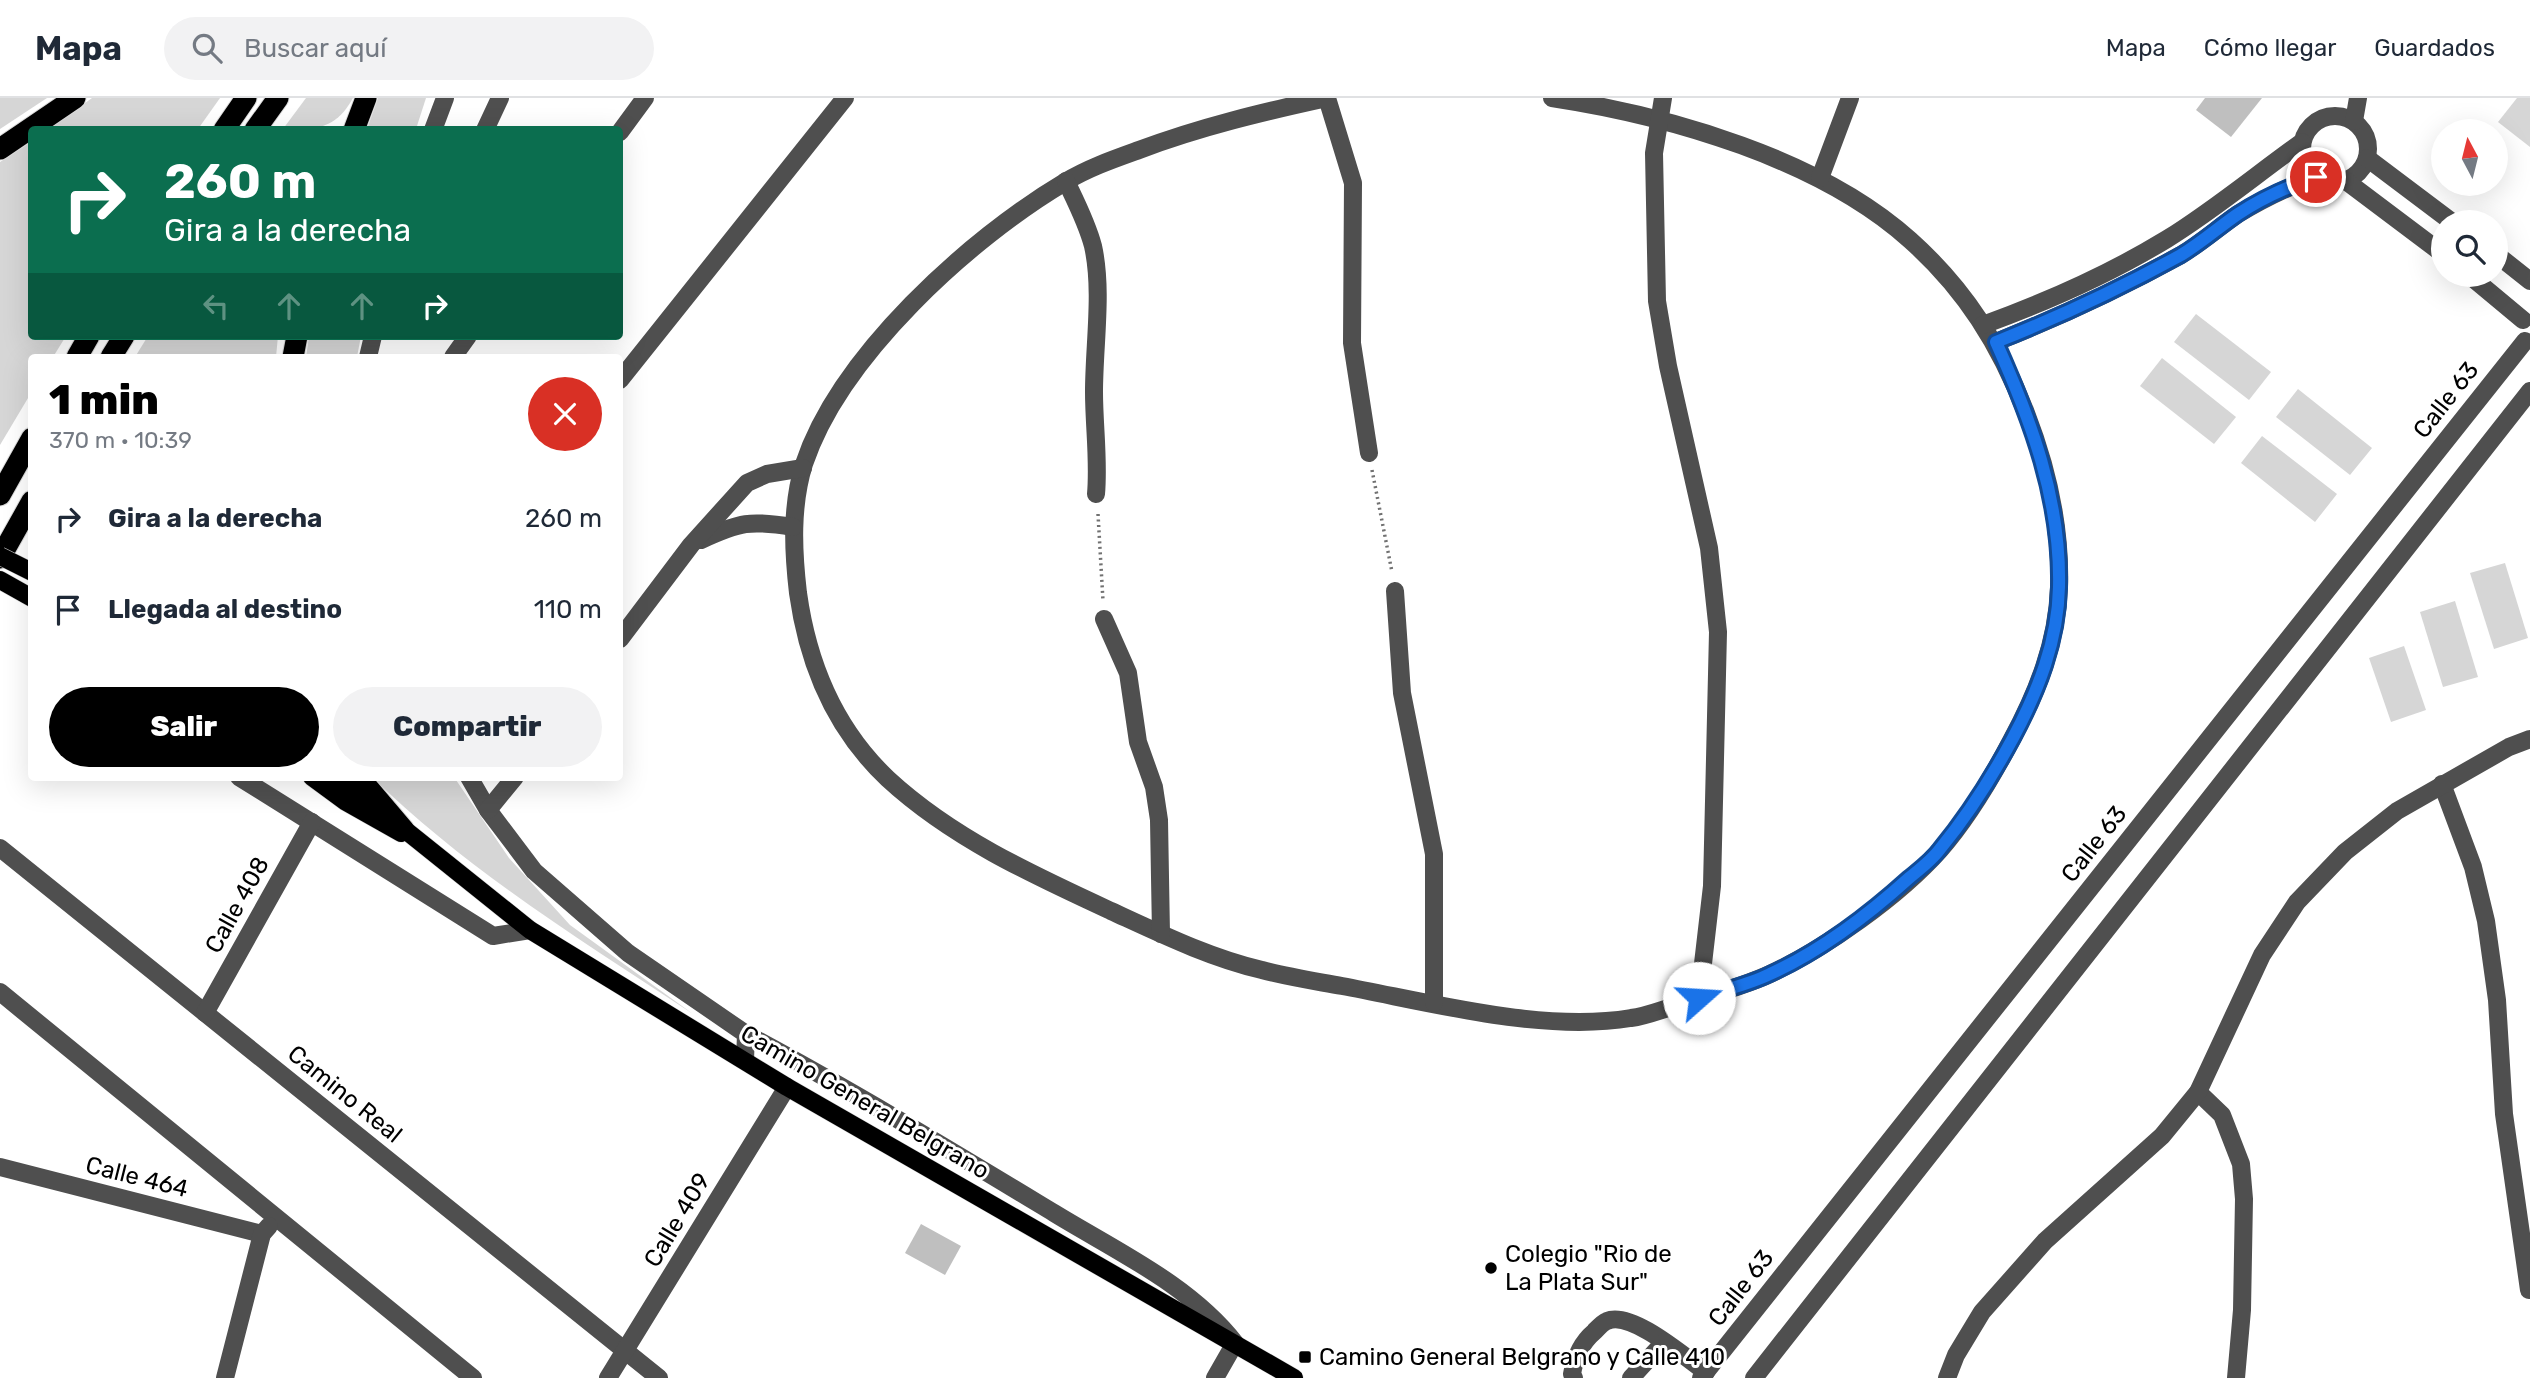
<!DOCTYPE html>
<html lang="es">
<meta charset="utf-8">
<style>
body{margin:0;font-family:Rubik,sans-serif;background:#f2f2f3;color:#1f2937;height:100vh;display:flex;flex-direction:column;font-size:26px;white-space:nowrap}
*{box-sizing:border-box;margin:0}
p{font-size:23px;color:#747a83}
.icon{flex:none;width:38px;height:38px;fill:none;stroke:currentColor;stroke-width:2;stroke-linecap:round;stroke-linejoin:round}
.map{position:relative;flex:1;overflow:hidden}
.drawer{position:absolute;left:28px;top:256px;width:595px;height:427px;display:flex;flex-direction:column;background:#fff;border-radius:7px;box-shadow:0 7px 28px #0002}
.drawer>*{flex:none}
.hud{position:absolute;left:28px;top:28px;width:595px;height:214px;border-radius:7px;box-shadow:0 7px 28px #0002;background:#0b6e4f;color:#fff;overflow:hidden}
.needle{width:46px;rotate:353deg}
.fabs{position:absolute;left:2431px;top:21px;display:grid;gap:14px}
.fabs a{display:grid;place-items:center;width:77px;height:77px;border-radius:50%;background:#fff;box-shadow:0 7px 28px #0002;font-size:35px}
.pin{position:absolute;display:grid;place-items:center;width:60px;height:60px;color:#fff;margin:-30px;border:4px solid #fff;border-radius:50%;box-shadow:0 2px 7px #0007}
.me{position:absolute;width:77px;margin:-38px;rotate:71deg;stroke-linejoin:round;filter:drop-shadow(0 0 5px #0008)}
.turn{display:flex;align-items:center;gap:24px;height:147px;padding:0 21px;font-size:32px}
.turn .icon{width:91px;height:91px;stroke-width:2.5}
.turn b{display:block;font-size:49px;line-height:60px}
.lanes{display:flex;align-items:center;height:66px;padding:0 21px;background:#0003;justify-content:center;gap:35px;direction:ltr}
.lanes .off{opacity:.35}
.round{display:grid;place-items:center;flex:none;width:74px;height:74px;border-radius:37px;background:#f2f2f3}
.summary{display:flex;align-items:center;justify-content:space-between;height:119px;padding:0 21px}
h1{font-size:42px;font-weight:800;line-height:52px;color:#000}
.button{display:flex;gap:14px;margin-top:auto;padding:14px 21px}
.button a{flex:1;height:80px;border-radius:42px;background:#000;color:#fff;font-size:28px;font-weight:800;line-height:80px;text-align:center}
.button a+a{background:#f2f2f3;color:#1f2937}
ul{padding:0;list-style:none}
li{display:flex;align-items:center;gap:21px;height:91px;padding:0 21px}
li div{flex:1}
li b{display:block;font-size:26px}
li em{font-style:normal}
header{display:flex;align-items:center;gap:42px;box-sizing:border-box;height:98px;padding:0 35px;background:#fff;border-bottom:2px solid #e0e1e3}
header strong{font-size:33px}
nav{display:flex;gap:38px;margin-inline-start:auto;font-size:24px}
.search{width:490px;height:63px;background:#f2f2f3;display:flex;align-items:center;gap:18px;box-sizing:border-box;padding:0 24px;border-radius:38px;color:#747a83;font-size:26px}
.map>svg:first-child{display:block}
.green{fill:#d6d6d6}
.building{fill:#bfbfbf}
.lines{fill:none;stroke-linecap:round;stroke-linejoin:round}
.major-casing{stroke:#dbdbdb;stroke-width:19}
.highway-casing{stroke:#dbdbdb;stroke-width:23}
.path{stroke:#717171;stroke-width:3.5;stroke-dasharray:2 3.5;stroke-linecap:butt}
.minor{stroke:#4f4f4f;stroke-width:18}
.major{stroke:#000;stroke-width:18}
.highway{stroke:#000;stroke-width:21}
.major-bridge-casing{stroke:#dbdbdb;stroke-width:19;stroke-linecap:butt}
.major-bridge{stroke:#000;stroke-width:18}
.route-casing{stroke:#114b97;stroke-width:18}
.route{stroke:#1a73e8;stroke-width:12}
.poi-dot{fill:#000;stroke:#fff;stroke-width:2.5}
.labels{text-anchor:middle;stroke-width:6;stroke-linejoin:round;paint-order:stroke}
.street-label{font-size:24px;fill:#000;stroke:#fff}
.poi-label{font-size:24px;fill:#000;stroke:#fff;text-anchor:start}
</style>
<header>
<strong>Mapa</strong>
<div class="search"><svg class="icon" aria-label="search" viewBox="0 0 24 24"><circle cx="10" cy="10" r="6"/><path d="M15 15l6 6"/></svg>Buscar aquí</div>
<nav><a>Mapa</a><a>Cómo llegar</a><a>Guardados</a></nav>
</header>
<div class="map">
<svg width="2530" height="1280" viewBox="0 0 2530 1280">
<rect width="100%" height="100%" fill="#fff"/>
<!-- green -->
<g class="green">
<polygon points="0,0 47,0 0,31"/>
<polygon points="92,0 220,0 198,31 48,32"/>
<path d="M306 0H353C336 31 316 32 283 31Z"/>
<polygon points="378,0 426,0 416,31 367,31"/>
<polygon points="2517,0 2530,0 2530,49 2498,24"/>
<polygon points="31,44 32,238 66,238 53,259 32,259 31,295 0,347 0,64"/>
<polygon points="2196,216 2271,274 2249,302 2174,244"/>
<polygon points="148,238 278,238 276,259 135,259"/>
<polygon points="309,238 361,238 357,259 306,259"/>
<polygon points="2162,260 2236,319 2214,346 2140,288"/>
<polygon points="2298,291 2372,350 2350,377 2276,319"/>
<polygon points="2262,338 2337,396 2315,424 2241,365"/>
<polygon points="2505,465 2528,540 2494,551 2470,475"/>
<polygon points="2455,503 2478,579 2443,589 2420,514"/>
<polygon points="2404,548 2426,612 2391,624 2369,560"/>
<path d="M372 679H454L509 760 570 827 693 916C582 843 467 772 372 679Z"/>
</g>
<!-- building -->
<g class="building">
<polygon points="2205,0 2262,0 2231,39 2196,12"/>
<polygon points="921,1126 961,1148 945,1177 905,1155"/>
</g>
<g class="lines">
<!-- major casing -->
<g class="major-casing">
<g id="major">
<polyline points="0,482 32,500"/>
<polyline points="312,679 346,704 401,735"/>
<polyline points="340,679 372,705"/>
<polyline points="394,723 530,832 787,989 1294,1280"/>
</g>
</g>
<!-- highway casing -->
<g class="highway-casing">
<g id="highway">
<polyline points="224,32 246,0"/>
<polyline points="255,32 278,0"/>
<polyline points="354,32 366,0"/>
<polyline points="0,51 75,0"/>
<polyline points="77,259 89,238"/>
<polyline points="111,259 124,238"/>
<polyline points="293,259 297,238"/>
<polyline points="0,397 32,340"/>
<polyline points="0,460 32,403"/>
<polyline points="359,679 404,732"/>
</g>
</g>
<!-- path -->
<g class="path">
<polyline points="1372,372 1392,474"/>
<polyline points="1098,416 1103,503"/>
</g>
<!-- minor -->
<g class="minor">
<path d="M1327 0C1263 14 1200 29 1139 52 1114 61 1088 70 1065 84 969 141 840 258 804 366 791 408 793 452 798 495 808 567 835 631 888 681 952 740 1033 777 1111 813 1159 835 1210 860 1262 872 1288 879 1315 883 1342 888 1429 904 1542 935 1631 920 1647 918 1663 911 1678 907 1708 898 1742 889 1770 876 1826 850 1899 798 1940 752 1968 720 1991 681 2011 643 2037 595 2057 545 2059 490 2061 431 2047 369 2026 315 2000 247 1965 191 1910 142 1820 61 1670 18 1552 0"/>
<polyline points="1327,0 1353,85 1352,245 1369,355"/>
<polyline points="1663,0 1654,55 1657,203 1668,268 1709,450 1718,534 1712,788 1699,900"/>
<circle cx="2335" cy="51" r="33"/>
<polyline points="2354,23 2358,0"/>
<polyline points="433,32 445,0"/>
<polyline points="485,32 500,0"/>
<polyline points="620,34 645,0"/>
<polyline points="2367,60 2452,124"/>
<polyline points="1820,80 1850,0"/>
<path d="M1066 83C1076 104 1087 125 1093 148 1103 193 1094 247 1094 294 1094 328 1099 362 1096 396"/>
<polyline points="2346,83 2443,156"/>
<polyline points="2496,156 2530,183"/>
<polyline points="2469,177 2523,222"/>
<path d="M1983 227C2049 203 2108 177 2167 141 2214 112 2257 76 2302 44"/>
<path d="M1996 244C2059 219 2121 190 2181 157 2201 145 2219 129 2238 116 2263 101 2289 88 2316 79"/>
<polyline points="368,259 373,238"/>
<polyline points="453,259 468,238"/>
<polyline points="620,282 845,0"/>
<path d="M701 442C740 424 750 422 793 429"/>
<polyline points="1395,493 1402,595 1434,756 1434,905"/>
<polyline points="1104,521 1128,575 1138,644 1154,689 1159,722 1161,836"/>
<polyline points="620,541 691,447 747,385 767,376 803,370"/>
<polyline points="239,679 493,838 530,832"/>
<polyline points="469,679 488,712 534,773 628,855 746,936 745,962"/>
<polyline points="2442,686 2473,769 2486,823 2497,902 2504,1016 2529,1192"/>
<polyline points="488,712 515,679"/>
<polyline points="0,750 659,1280"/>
<polyline points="0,894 473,1280"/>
<polyline points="205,915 312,724"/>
<path d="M746 936C851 992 953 1054 1054 1115 1116 1153 1190 1187 1235 1245L1215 1280"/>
<polyline points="2198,994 2222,1017 2241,1066 2244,1101 2242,1212 2236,1280"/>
<polyline points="0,1069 262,1136"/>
<polyline points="225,1280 262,1136 269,1128"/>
<polyline points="608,1280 787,989"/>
<path d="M1574 1280 1572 1276C1575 1259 1581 1245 1594 1234 1598 1230 1602 1225 1607 1223 1631 1212 1686 1260 1706 1274"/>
<polyline points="1631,1280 1664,1244"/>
<polyline points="1701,1280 2525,243"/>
<polyline points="1754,1280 2530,293"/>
<polyline points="1947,1280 1956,1257 1982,1214 2045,1143 2162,1038 2198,994 2262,857 2297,804 2345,754 2397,713 2509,649 2530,641"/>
</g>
<!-- major -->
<use href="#major" class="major"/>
<!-- highway -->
<use href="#highway" class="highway"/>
<!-- major-bridge casing -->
<g class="major-bridge-casing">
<polyline id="major-bridge" points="0,458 32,474"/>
</g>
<!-- major-bridge -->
<use href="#major-bridge" class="major-bridge"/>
</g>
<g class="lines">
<!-- route casing -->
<g class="route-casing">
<path id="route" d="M1699 900C1723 892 1748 887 1770 876 1821 853 1868 817 1909 780 1920 771 1932 762 1940 751 1968 717 1992 679 2013 640 2038 593 2058 543 2059 489 2061 402 2031 322 1996 244 2059 219 2121 190 2181 157 2201 145 2219 129 2238 116 2262 100 2289 88 2316 79"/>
</g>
<!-- route -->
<use href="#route" class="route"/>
</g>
<!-- markers -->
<g class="poi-dot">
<circle cx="1491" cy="1170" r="7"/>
<rect x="1298" y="1252" width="14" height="14" rx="3.5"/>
</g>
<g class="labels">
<!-- street labels -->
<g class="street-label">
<text transform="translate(2446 302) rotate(-52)" y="8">Calle 63</text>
<text transform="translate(2094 746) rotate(-52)" y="8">Calle 63</text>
<text transform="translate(237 807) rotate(-61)" y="8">Calle 408</text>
<text transform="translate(345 996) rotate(39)" y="8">Camino Real</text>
<text transform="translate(865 1004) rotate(30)" y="8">Camino General Belgrano</text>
<text transform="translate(137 1079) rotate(14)" y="8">Calle 464</text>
<text transform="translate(677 1122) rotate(-59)" y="8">Calle 409</text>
<text transform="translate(1741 1190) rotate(-52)" y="8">Calle 63</text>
</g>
<!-- poi labels -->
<g class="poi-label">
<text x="1505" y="1164">Colegio "Rio de<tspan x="1505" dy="28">La Plata Sur"</tspan></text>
<text x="1319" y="1267">Camino General Belgrano y Calle 410</text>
</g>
</g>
</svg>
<div class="fabs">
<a><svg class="needle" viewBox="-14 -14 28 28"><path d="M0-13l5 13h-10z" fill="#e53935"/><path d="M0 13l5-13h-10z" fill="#747a83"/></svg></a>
<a><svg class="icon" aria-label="search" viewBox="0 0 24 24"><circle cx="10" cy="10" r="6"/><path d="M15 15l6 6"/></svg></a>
</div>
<div class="pin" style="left:2316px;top:79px;background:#d93025"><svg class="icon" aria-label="arrive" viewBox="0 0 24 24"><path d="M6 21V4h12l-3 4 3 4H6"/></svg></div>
<svg class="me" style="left:1699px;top:900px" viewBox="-20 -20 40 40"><circle r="19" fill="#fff"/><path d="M0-13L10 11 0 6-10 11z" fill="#1a73e8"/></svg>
<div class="hud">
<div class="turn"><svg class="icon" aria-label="right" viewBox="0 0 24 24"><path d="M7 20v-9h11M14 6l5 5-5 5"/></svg><div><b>260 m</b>Gira a la derecha</div></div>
<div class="lanes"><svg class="icon off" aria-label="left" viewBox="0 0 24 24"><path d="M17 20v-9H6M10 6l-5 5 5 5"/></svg><svg class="icon off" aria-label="ahead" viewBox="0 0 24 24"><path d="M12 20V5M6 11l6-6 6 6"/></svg><svg class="icon off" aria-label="ahead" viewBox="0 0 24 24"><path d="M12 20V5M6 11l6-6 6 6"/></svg><svg class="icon" aria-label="right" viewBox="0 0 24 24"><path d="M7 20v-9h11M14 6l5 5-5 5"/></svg></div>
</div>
<section class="drawer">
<div class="summary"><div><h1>1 min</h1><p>370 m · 10:39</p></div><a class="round" style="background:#d93025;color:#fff"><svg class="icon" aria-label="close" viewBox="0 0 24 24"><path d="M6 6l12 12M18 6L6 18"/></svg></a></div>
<ul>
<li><svg class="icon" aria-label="right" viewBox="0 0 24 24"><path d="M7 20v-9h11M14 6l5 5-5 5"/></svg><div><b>Gira a la derecha</b></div><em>260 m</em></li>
<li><svg class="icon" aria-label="arrive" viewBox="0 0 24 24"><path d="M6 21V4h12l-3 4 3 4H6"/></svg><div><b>Llegada al destino</b></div><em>110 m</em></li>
</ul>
<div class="button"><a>Salir</a><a>Compartir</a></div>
</section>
</div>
